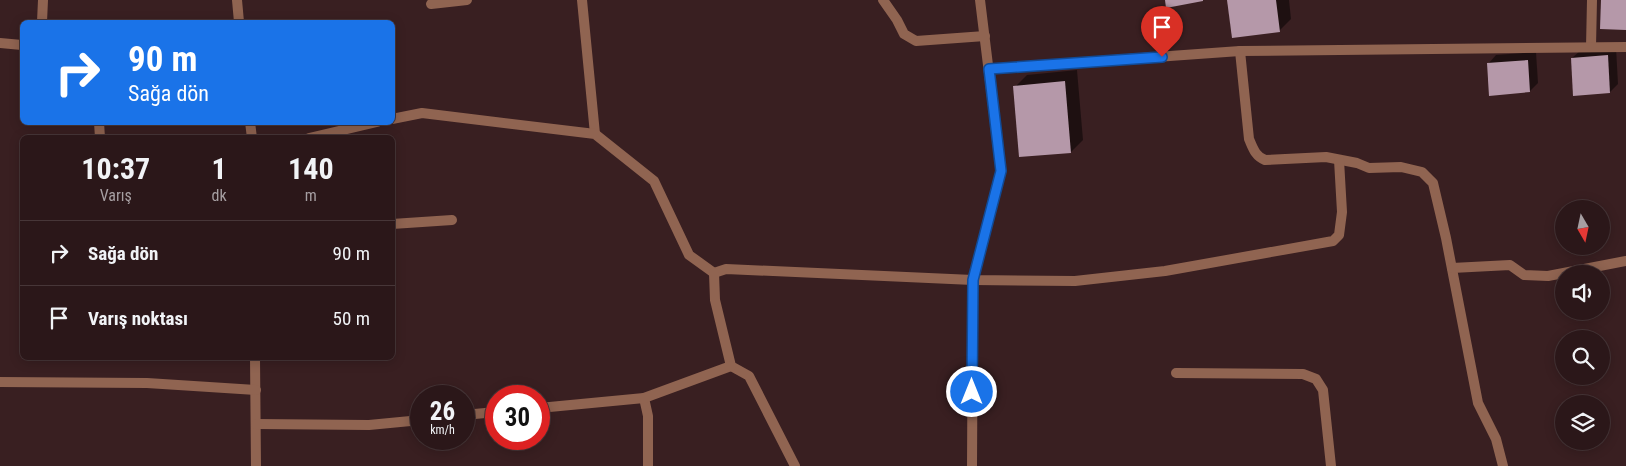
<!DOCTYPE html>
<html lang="tr">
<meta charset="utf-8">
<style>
body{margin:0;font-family:"Roboto Condensed",sans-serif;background:#332022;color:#f1f3f6;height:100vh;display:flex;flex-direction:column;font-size:19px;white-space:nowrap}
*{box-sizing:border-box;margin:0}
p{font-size:16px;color:#a69fa2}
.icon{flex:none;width:28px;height:28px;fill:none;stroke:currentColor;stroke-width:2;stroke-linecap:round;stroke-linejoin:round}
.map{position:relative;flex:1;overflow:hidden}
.side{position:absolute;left:20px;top:135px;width:375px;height:225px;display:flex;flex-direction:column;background:#2b1719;border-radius:8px;box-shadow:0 2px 12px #0003,0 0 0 1px #473638}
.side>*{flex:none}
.hud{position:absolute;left:20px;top:20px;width:375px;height:105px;border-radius:8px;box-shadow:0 2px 12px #0003,0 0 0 1px #473638;background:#1a73e8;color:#fff;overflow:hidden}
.needle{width:32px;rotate:171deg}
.fabs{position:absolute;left:1555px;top:200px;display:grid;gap:10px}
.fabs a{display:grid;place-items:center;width:55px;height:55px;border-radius:50%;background:#2b1719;box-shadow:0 2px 12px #0003,0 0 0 1px #473638;font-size:25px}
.speed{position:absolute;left:410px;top:385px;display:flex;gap:10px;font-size:25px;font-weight:700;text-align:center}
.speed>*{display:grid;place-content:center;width:65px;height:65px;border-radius:50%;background:#2b1719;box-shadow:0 2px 12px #0003,0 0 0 1px #473638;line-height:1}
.speed small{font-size:12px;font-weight:400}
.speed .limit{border:8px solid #d22;background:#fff;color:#111}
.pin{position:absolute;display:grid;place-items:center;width:42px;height:42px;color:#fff;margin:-51px -21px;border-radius:50% 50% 50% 0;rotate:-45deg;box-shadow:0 0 5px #0007}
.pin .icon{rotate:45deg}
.me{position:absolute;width:55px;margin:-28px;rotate:0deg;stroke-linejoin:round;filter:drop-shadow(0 0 4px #0008)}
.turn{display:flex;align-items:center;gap:18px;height:105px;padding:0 25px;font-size:22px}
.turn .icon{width:65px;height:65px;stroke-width:2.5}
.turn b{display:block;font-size:35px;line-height:42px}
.eta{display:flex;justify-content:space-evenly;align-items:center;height:85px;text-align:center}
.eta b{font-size:30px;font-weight:700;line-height:35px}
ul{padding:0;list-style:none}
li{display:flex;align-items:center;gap:15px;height:65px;padding:0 25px;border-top:1px solid #473638}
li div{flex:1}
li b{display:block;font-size:19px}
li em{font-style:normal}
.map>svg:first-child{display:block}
.shadow{fill:#0007}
.building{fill:#b598a9}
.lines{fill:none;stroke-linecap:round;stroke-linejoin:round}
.street{stroke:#906451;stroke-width:10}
.route-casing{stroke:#114b97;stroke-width:12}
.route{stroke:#1a73e8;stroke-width:9}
</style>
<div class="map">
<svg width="1626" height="466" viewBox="0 0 1626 466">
<rect width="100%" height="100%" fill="#391f21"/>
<!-- shadow -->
<g class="shadow">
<polygon points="1228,0 1289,0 1291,19 1279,31"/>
<polygon points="1616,47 1618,84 1610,92 1572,58 1581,50"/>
<polygon points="1536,52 1538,83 1530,91 1488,64 1496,55"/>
<polygon points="1077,70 1083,140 1071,152 1015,87 1027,75"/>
</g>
<!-- building -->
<g class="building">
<polygon points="1165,0 1203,0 1203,1 1166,8"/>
<polygon points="1227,0 1276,0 1280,32 1232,38"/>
<polygon points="1601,0 1626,0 1626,30 1600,29"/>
<polygon points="1608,55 1610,93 1573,96 1571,58"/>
<polygon points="1528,60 1530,92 1489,96 1487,63"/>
<polygon points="1065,81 1071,153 1019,157 1013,86"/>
</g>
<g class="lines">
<!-- street -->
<g class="street">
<polyline points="237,0 239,22"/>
<polyline points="582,0 595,134"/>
<polyline points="883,0 897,20 904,34 916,41 985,36"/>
<polyline points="431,4 467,0"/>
<polyline points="42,22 43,0"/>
<polyline points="0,43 22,45"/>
<polyline points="1591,47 1592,0"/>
<path d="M1240 51 1249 139C1253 148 1255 156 1265 160L1326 157 1357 163 1369 168 1401 167 1422 172 1433 183 1446 238 1478 403 1496 439 1503 466"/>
<polyline points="989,69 1240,51 1626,47"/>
<polyline points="392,119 422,113 595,134 654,181 689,255 714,273"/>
<polyline points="99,122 100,138"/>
<polyline points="250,122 252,138"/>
<polyline points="309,138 377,122"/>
<polyline points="392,224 452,220"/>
<polyline points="1452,268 1510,265 1524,275 1548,276 1626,261"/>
<polyline points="714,273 726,269 973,280 1075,281 1165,271 1333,241 1339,235 1342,212 1339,160"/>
<polyline points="714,273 715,300 731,366 749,376 795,466"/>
<polyline points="255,358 256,466"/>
<polyline points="1176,373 1303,374 1316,379 1323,390 1331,466"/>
<polyline points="0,382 147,383 256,390"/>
<polyline points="644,398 648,416 648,466"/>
<polyline points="539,408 644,398 731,366"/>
<polyline points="464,415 496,412"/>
<polyline points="256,424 369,425 421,420"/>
<polyline points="972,466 973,280 1001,171 980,0"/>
</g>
</g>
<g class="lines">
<!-- route casing -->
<g class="route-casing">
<polyline id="route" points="972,392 973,280 1001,171 989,69 1162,57"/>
</g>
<!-- route -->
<use href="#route" class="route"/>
</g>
</svg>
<div class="fabs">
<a><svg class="needle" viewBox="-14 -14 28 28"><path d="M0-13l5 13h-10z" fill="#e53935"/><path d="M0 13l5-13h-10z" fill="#a69fa2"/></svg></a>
<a><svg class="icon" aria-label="sound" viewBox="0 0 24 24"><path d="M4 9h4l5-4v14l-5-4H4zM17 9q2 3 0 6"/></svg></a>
<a><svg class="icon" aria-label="search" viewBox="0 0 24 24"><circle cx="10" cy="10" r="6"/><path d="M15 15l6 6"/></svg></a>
<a><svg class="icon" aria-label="layers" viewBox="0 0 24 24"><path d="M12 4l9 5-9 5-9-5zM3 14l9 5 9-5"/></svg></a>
</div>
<div class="speed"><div>26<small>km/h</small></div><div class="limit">30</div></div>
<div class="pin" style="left:1162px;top:57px;background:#d93025"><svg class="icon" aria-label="arrive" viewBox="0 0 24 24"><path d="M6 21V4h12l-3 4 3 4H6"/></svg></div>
<svg class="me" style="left:972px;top:392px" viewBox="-20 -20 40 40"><circle r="17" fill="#1a73e8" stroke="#fff" stroke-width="3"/><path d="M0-11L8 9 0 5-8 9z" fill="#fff"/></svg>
<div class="hud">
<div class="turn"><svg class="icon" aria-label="right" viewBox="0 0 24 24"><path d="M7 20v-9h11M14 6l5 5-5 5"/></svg><div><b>90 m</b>Sağa dön</div></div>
</div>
<section class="side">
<div class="eta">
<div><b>10:37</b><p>Varış</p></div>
<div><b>1</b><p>dk</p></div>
<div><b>140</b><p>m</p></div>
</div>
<ul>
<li><svg class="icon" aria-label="right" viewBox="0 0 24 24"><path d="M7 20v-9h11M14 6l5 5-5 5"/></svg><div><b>Sağa dön</b></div><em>90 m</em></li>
<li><svg class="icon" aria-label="arrive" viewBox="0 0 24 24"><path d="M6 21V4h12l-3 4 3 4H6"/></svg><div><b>Varış noktası</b></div><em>50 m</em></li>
</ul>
</section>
</div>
